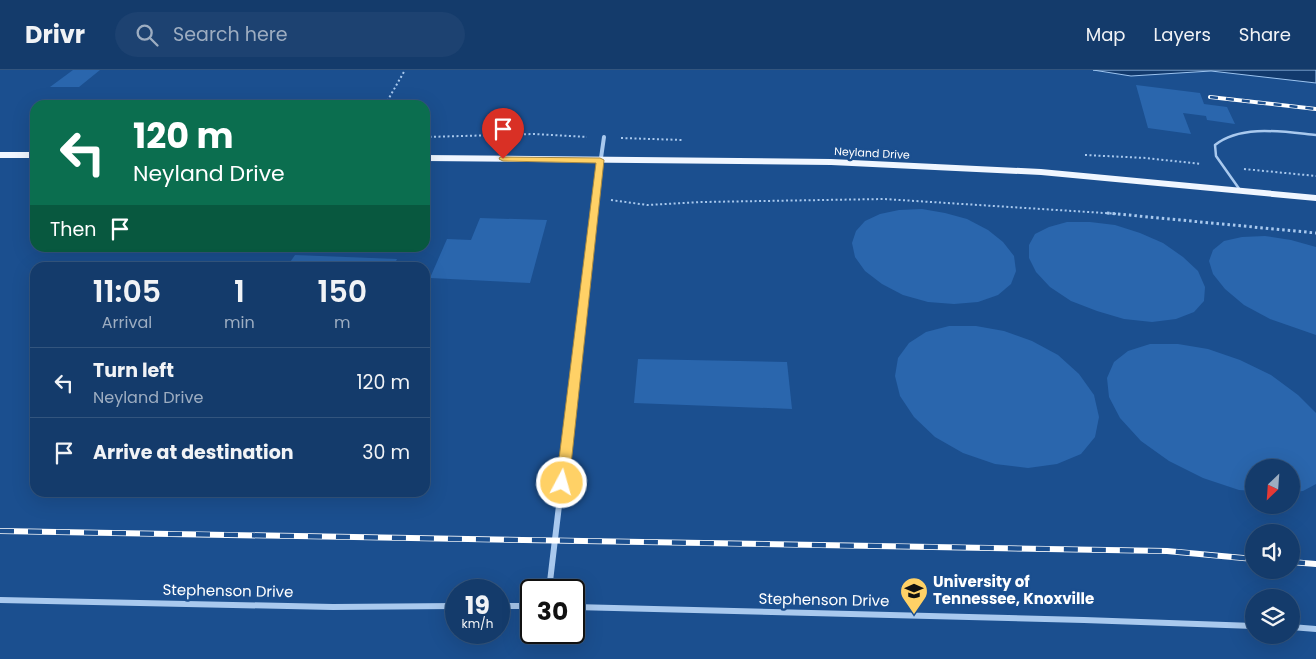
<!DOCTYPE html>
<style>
body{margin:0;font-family:Poppins,sans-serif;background:#1d4271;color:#f1f3f6;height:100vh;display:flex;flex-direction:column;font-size:19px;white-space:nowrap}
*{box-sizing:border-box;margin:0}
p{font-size:16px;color:#9dadc1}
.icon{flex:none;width:28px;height:28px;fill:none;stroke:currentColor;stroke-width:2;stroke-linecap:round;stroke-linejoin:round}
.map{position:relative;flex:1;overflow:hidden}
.panel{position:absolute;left:30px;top:192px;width:400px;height:235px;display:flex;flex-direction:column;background:#143b6b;border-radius:15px;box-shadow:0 5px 20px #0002,0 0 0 1px #33557e}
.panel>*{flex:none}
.guide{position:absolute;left:30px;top:30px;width:400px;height:152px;border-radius:15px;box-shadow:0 5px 20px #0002,0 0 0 1px #33557e;background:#0b6e4f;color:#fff;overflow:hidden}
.needle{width:32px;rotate:205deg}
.fabs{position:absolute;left:1245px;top:389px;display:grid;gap:10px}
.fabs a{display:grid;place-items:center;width:55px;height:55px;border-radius:50%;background:#143b6b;box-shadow:0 5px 20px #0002,0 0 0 1px #33557e;font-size:25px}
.speed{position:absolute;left:445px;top:509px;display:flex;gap:10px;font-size:25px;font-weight:700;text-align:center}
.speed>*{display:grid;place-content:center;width:65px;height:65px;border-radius:50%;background:#143b6b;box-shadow:0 5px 20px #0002,0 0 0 1px #33557e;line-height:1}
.speed small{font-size:12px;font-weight:400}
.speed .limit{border:2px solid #111;border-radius:8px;background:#fff;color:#111}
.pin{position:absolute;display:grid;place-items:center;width:42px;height:42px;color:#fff;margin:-51px -21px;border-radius:50% 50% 50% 0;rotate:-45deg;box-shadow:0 0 5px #0007}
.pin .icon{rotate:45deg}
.me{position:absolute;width:55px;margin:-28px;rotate:6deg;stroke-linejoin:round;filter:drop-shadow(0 0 4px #0008)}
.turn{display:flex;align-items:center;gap:18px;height:105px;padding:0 20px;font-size:22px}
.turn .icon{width:65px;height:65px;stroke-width:2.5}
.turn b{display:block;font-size:35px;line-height:42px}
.then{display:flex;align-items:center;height:48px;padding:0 20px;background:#0003;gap:10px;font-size:19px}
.eta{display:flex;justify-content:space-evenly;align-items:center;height:85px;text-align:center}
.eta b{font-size:30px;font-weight:600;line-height:35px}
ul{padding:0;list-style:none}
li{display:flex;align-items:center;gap:15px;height:70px;padding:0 20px;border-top:1px solid #33557e}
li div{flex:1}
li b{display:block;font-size:19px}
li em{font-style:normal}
header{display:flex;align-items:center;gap:30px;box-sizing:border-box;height:70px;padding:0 25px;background:#143b6b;border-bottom:1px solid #33557e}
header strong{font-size:24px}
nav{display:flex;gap:28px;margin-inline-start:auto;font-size:18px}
.search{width:350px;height:45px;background:#1d4271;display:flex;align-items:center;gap:12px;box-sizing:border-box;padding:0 18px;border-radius:28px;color:#9dadc1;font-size:19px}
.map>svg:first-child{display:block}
.water{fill:#123a6d;stroke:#9cc4f0}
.building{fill:#2a66ad}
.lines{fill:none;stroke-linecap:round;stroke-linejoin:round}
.path-far1{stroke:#a9c9ee;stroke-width:2;stroke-dasharray:2 2.5;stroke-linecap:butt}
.path{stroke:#a9c9ee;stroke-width:3;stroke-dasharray:2.5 3;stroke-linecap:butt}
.service{stroke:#a9c9ee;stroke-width:2.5}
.minor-far2{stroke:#a9c9ee;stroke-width:4}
.minor-far1{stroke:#a9c9ee;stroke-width:4.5}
.minor{stroke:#a9c9ee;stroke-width:6}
.primary{fill:#f0f6ff;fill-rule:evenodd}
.rail-far1-casing{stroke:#fff;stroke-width:4}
.rail-casing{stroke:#fff;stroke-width:6}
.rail-far1{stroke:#1b4f8f;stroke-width:2.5;stroke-dasharray:8;stroke-linecap:butt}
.rail{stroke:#1b4f8f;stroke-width:4.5;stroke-dasharray:14;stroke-linecap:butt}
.route{fill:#ffd166;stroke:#a68842}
.labels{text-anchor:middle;stroke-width:5;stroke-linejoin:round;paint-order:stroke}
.far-street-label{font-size:11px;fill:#fff;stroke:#1b4f8f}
.near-poi-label{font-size:15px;font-weight:bold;fill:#fff;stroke:#1b4f8f;text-anchor:start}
.near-street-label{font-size:15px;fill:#fff;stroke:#1b4f8f}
</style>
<header>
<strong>Drivr</strong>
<div class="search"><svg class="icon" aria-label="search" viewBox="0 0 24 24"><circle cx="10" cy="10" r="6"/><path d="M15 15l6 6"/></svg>Search here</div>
<nav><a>Map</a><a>Layers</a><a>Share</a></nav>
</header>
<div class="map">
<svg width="1316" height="589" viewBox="0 0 1316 589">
<rect width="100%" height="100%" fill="#1b4f8f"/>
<!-- water -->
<polygon class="water" points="1093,0 1316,0 1316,13 1211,1 1131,6"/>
<!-- building -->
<g class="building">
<polygon points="73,0 100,0 79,17 50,17"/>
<polygon points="1136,15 1200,23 1204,34 1227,37 1235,54 1207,50 1206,46 1183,43 1191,64 1148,58"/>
<polygon points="922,139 945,143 967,149 988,160 1003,172 1014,186 1016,201 1011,214 998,225 978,232 954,234 928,232 903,225 882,214 865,201 855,187 852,173 856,161 865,151 880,144 899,140"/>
<polygon points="480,148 547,150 530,213 430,208 447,169 471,170"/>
<polygon points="1067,152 1090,152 1115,155 1140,163 1163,173 1183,187 1198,201 1205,217 1204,231 1194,242 1176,249 1152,252 1124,249 1097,241 1071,231 1050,217 1036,202 1029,188 1029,175 1035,164 1049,157"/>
<polygon points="1265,166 1291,170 1316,177 1316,265 1270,249 1244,235 1225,219 1213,204 1209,191 1213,180 1224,171 1242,167"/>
<polygon points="295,185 397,189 393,198 286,198"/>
<polygon points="949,256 976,256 1004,261 1032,271 1058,285 1079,304 1094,325 1099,347 1095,367 1081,384 1057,394 1028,398 995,394 963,383 935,367 914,347 900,326 895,306 898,288 909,273 926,262"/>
<polygon points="1150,274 1178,274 1208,279 1240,290 1271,305 1298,325 1316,343 1316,414 1303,421 1291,422 1291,398 1254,398 1254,421 1239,420 1203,408 1169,391 1141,371 1120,348 1109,327 1107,308 1114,292 1128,281"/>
<polygon points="638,289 787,292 792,339 634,333"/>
</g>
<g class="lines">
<!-- path-far1 -->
<g class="path-far1">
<polyline points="385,35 405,0"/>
<polyline points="425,67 534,64 587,67"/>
<polyline points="621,68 682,70"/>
<polyline points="1085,85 1146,88 1201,94"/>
<polyline points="1244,99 1316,106"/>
<polyline points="611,130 647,135 702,132 884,129 1120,144"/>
</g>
<!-- path -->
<polyline class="path" points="1107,143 1316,163"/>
<!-- service -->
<path class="service" d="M1240 120 1216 86 1215 75C1241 54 1285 62 1316 65"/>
<!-- minor-far2 -->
<polyline class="minor-far2" points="593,144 604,67"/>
<!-- minor-far1 -->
<polyline class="minor-far1" points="571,336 593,143"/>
<!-- minor -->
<g class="minor">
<polyline points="549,520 571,334"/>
<polyline points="0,530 333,537 456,536"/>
<polyline points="499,536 531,536"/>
<polyline points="574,537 1084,550 1254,556"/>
<polyline points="1291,557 1316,559"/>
</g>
<!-- primary -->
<g class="primary">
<rect x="0" y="82" width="35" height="6"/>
<polygon points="425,85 831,89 1041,99 1316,125 1316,131 1041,105 831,95 425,91"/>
</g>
<!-- rail-far1 casing -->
<g class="rail-far1-casing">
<polyline id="rail-far1" points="1210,27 1316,39"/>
</g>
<!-- rail casing -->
<g class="rail-casing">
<g id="rail">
<polyline points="0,461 1167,481 1254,489"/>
<polyline points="1291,492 1316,494"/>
</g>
</g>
<!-- rail-far1 -->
<use href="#rail-far1" class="rail-far1"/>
<!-- rail -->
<use href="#rail" class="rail"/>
</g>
<!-- route -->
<polygon class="route" points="500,87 600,88 604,90 569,413 567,417 562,419 558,417 556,413 596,93 503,91 499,89"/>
<!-- icons -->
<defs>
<g id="university-pin" transform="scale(1.4375)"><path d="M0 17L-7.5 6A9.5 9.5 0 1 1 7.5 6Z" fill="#ffd166" stroke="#1b4f8f"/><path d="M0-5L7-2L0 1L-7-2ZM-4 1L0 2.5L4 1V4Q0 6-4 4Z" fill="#111"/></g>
</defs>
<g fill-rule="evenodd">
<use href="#university-pin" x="914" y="521"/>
</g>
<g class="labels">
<!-- far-street labels -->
<g class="far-street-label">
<text transform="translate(872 83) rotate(3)" y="4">Neyland Drive</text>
</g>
<!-- near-poi labels -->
<g class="near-poi-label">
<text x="933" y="517">University of<tspan x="933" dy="17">Tennessee, Knoxville</tspan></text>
</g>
<!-- near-street labels -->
<g class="near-street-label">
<text transform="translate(228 521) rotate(1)" y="5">Stephenson Drive</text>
<text transform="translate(824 530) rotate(1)" y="5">Stephenson Drive</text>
</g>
</g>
</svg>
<div class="fabs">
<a><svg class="needle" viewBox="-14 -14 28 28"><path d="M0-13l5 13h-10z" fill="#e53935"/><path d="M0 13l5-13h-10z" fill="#9dadc1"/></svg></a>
<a><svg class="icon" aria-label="sound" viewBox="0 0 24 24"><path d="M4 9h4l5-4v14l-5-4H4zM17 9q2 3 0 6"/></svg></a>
<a><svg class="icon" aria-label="layers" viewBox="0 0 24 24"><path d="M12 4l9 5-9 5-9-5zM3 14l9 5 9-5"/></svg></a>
</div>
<div class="speed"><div>19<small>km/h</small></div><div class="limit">30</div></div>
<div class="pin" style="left:503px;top:89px;background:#d93025"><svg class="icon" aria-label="arrive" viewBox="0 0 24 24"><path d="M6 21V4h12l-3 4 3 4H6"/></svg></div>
<svg class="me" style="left:562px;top:413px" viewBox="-20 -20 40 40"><circle r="17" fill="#ffd166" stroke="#fff" stroke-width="3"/><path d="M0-11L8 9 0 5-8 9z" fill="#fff"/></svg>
<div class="guide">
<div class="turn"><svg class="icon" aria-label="left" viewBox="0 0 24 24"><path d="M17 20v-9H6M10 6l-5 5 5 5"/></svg><div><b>120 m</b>Neyland Drive</div></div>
<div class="then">Then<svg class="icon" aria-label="arrive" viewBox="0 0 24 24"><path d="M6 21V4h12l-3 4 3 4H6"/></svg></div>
</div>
<section class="panel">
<div class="eta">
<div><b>11:05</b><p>Arrival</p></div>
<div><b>1</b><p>min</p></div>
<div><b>150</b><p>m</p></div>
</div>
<ul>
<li><svg class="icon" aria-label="left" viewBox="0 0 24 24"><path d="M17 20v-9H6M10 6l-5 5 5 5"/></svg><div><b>Turn left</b><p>Neyland Drive</p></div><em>120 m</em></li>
<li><svg class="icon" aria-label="arrive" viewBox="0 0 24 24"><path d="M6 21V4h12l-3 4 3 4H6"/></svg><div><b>Arrive at destination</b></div><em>30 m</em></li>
</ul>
</section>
</div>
